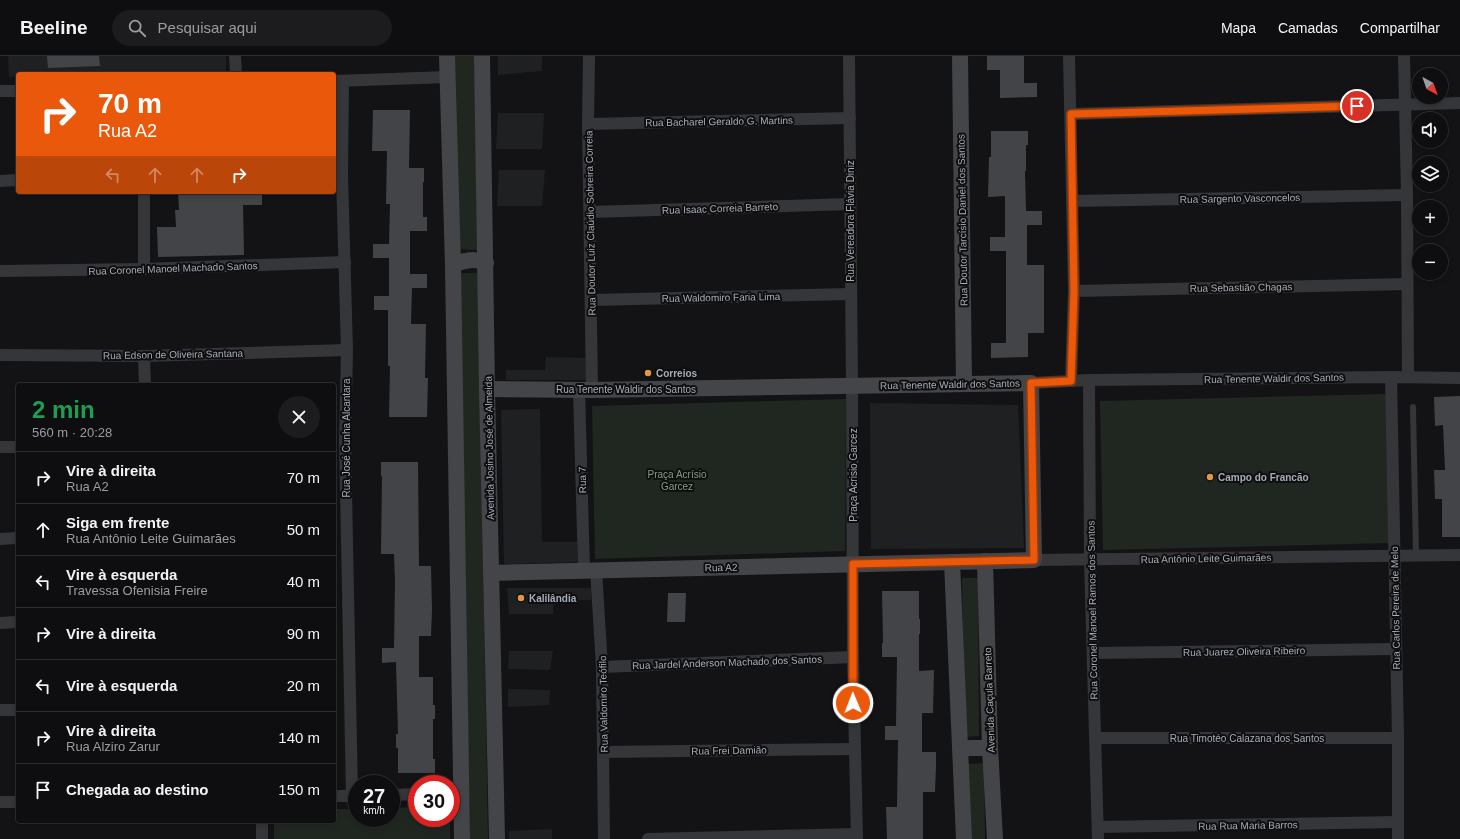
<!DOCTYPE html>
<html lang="pt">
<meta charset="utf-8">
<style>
body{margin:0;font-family:Arial,sans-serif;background:#1c1c1e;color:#f1f3f6;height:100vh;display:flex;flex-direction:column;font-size:15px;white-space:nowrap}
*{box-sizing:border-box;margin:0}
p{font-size:13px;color:#9b9c9f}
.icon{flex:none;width:22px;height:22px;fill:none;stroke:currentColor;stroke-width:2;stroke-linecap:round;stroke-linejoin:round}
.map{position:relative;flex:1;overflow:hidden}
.drawer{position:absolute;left:16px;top:327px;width:320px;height:440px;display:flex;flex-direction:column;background:#0e0e10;border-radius:4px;box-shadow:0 2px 6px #0003,0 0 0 1px #2e2e30}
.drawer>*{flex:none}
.hud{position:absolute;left:16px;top:16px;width:320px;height:122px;border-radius:4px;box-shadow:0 2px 6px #0003,0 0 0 1px #2e2e30;background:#ea580c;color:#fff;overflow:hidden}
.needle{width:26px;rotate:140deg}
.tools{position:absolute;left:1412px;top:12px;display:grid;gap:8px}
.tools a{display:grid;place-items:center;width:36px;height:36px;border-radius:50%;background:#0e0e10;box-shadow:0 2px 6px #0003,0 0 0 1px #2e2e30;font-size:20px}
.speed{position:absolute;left:348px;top:719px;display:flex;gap:8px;font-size:20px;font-weight:700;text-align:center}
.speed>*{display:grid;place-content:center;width:52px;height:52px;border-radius:50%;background:#0e0e10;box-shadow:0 2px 6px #0003,0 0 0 1px #2e2e30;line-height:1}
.speed small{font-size:10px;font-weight:400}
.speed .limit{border:6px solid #d22;background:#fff;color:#111}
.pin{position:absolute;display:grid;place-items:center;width:34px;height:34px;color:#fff;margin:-17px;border:2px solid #fff;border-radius:50%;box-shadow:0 1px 4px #0007}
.me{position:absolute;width:44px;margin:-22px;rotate:359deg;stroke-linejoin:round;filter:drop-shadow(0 0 3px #0008)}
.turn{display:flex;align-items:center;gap:14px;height:84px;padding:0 16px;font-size:18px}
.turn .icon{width:52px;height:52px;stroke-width:2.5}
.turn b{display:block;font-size:28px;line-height:34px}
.lanes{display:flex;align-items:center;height:38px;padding:0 16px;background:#0003;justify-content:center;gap:20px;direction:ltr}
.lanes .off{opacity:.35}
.round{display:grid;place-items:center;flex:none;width:42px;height:42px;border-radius:21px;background:#1c1c1e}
.summary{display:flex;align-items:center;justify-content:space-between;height:68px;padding:0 16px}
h1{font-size:24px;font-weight:800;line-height:30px;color:#1e9e55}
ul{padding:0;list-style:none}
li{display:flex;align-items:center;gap:12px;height:52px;padding:0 16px;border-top:1px solid #2e2e30}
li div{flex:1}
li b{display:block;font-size:15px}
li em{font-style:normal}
header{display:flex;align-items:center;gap:24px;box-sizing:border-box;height:56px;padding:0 20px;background:#0e0e10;border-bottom:1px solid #2e2e30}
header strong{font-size:19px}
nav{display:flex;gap:22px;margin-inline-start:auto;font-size:14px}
.search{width:280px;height:36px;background:#1c1c1e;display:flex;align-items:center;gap:10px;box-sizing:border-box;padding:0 14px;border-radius:22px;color:#9b9c9f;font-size:15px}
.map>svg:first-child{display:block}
.built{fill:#1f2022}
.green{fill:#202720}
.building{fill:#424448}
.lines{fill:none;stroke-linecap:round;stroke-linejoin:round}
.lane{stroke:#353639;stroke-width:6}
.street{stroke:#353639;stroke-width:12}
.secondary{stroke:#434549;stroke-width:16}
.route-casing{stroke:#983908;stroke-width:10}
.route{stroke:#ea580c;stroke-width:7}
.poi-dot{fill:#e2993d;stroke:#0e0e10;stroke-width:1.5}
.labels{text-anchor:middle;stroke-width:4;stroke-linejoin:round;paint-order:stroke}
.street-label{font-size:10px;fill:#a6acb4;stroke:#0e0e10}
.poi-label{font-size:10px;font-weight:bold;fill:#a6acb4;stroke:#0e0e10;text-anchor:start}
.park-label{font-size:10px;fill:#809e7e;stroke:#0e0e10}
</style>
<header>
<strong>Beeline</strong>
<div class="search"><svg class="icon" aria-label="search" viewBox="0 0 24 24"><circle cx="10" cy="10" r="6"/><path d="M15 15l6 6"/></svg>Pesquisar aqui</div>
<nav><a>Mapa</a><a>Camadas</a><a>Compartilhar</a></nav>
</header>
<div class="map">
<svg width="1460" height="783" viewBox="0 0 1460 783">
<rect width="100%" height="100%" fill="#131315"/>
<!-- built -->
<g class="built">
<polygon points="8,0 226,0 226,18 18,18 18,20 9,21"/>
<polygon points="498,0 542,0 542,15 498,19"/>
<polygon points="498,57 544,57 542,93 496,93"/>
<polygon points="499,114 545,114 542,150 497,150"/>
<polygon points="546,301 588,302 587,324 506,324 506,314 545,314"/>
<polygon points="870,347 1018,349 1024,492 871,493"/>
<polygon points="540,353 542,486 577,486 577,506 504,508 501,354"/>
<polygon points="507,532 591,532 591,544 554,545 553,558 509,558"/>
<polygon points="509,595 553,595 550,614 508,613"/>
<polygon points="508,633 550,634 549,649 508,651"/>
<polygon points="552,773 552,783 509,783 509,775"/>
</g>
<!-- green -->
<g class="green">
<polygon points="453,0 475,0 477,194 456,193"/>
<polygon points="457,217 478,217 488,783 470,783"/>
<polygon points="1387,338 1390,487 1103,494 1100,345"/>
<polygon points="846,343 845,495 595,503 592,350"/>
<polygon points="962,522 978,522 979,680 965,681"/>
<polygon points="984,707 985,783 970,783 965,708"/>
<polygon points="417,751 417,762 450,762 450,783 274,783 274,765 334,765 334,753 357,753 357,762 391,762 391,752"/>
</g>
<!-- building -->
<g class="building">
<polygon points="47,0 99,0 100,10 48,12"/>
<polygon points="987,0 1024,0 1024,27 1037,27 1037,41 1000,42 1000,14 987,14"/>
<polygon points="373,54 410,54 409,112 424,112 424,126 423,126 423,161 427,161 427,175 410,175 410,218 427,218 427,232 412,232 411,268 426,268 425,322 428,322 427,361 389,361 390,310 388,310 388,254 374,254 374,240 389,240 389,202 373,202 373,188 389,188 390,148 386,148 387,95 372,95"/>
<polygon points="991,75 1028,75 1028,89 1026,89 1026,115 1025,115 1026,155 1042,155 1042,169 1027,169 1027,209 1044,209 1044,277 1028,277 1028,301 991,302 991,287 1006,287 1006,195 990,195 990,181 1005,181 1005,140 988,141 989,101 991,101"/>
<polygon points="178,136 223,136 223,139 262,139 262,149 243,149 244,199 158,201 157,171 176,171 175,154 179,154"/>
<polygon points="1460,340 1460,481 1442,481 1442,443 1435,443 1434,414 1445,414 1443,369 1435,370 1434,341"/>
<polygon points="381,406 418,406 419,510 431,510 432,554 431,580 419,580 419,621 433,621 433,649 435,649 435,663 433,663 433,703 435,703 435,717 398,717 398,692 396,692 396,678 398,678 396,606 382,607 382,592 394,592 395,525 394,498 381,498 382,420 381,420"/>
<polygon points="882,535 919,535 919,563 920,563 920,578 919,578 919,615 934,614 933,657 922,657 922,696 936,696 936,710 935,736 923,736 923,783 887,783 886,751 897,751 898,684 885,684 885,670 896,670 897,601 882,601 882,587 883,587"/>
<polygon points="668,537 686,537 685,566 667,566"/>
</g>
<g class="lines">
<!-- lane -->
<polyline class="lane" points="1413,351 1416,499"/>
<!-- street -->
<g class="street">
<polyline points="235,0 236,18"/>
<polyline points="589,0 588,68 592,334"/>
<polyline points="849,0 852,330 853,601 857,783"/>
<polyline points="1069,0 1074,235 1071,325"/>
<polyline points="1404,0 1407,139 1408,321"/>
<polyline points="334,25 448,21"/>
<polyline points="343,25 342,120 347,294 345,385 352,740"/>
<polyline points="0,35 18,35"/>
<polyline points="1071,58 1460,47"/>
<polyline points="588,68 850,62"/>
<polyline points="0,125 18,124"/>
<polyline points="1072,145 1407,139"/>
<polyline points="590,156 850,148"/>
<polyline points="144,213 144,136"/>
<polyline points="0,215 144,213 345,206"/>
<polyline points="1074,235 1407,228"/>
<polyline points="592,244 850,238"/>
<polyline points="0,299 144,300 347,294"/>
<polyline points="144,300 145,329"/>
<polyline points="1391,321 1398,682 1398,783"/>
<polyline points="1089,324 1090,504 1098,783"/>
<polyline points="1031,327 1089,324 1391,321 1460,322"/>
<polyline points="579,334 584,514"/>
<polyline points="0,391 18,391"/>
<polyline points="0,483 18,482"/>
<polyline points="1034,504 1460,499"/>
<polyline points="596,514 602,611 604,783"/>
<polyline points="0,567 18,566"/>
<polyline points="1093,597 1396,593"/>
<polyline points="602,611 853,601"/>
<polyline points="0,654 18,654"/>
<polyline points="1096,682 1398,682"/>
<polyline points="604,696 854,693"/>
<polyline points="391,739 417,738"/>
<polyline points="334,740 357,740"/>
<polyline points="0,746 18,746"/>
<polyline points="262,765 262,783"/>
<polyline points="1098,771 1398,766"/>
<polyline points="648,783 857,778"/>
</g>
<!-- secondary -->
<g class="secondary">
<polyline points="447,0 453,209 462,783"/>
<polyline points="482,0 487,333 497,783"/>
<polyline points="960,0 964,328"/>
<path d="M453 209C465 204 474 202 486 207"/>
<polyline points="487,333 592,334 1031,327 1034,504 491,517"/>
<polyline points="985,505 990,692 995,783"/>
<polyline points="952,506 964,783"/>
<polyline points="960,692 990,692"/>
</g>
</g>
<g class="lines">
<!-- route casing -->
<g class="route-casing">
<polyline id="route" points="853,647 853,508 1034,504 1031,327 1071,325 1074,235 1071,58 1357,50"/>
</g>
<!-- route -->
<use href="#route" class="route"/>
</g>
<!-- markers -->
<g class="poi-dot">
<circle cx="648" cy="317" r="4"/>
<circle cx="1210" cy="421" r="4"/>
<circle cx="521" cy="542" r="4"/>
</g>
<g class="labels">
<!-- street labels -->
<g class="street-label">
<text transform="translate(719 65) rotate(-1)" y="4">Rua Bacharel Geraldo G. Martins</text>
<text transform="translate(1240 142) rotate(-1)" y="4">Rua Sargento Vasconcelos</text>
<text transform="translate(720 152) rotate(-2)" y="4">Rua Isaac Correia Barreto</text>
<text transform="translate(962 164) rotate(-91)" y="4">Rua Doutor Tarcísio Daniel dos Santos</text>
<text transform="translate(850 165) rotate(-90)" y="4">Rua Vereadora Flávia Diniz</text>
<text transform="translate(590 167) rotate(-91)" y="4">Rua Doutor Luiz Claúdio Sobreira Correia</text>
<text transform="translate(173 212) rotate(-2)" y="4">Rua Coronel Manoel Machado Santos</text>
<text transform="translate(1241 231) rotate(-1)" y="4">Rua Sebastião Chagas</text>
<text transform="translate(721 241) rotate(-1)" y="4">Rua Waldomiro Faria Lima</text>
<text transform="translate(173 298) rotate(-1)" y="4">Rua Edson de Oliveira Santana</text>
<text transform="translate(1274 322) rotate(-1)" y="4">Rua Tenente Waldir dos Santos</text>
<text transform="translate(950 328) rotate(-1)" y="4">Rua Tenente Waldir dos Santos</text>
<text x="626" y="337">Rua Tenente Waldir dos Santos</text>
<text transform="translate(346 382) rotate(-90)" y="4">Rua José Cunha Alcantara</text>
<text transform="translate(489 392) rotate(-91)" y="4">Avenida Josino José de Almeida</text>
<text transform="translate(853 419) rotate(-90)" y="4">Praça Acrisio Garcez</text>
<text transform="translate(582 424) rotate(-91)" y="4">Rua 7</text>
<text transform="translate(1206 502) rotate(-1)" y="4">Rua Antônio Leite Guimarães</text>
<text transform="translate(721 511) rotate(-1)" y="4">Rua A2</text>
<text transform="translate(1395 552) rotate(-91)" y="4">Rua Carlos Pereira de Melo</text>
<text transform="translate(1092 554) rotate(-91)" y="4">Rua Coronel Manoel Ramos dos Santos</text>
<text transform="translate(1244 595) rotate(-1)" y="4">Rua Juarez Oliveira Ribeiro</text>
<text transform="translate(727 606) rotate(-2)" y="4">Rua Jardel Anderson Machado dos Santos</text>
<text transform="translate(989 644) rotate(-92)" y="4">Avenida Caçula Barreto</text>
<text transform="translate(603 648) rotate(-91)" y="4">Rua Valdomiro Teófilo</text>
<text x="1247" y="686">Rua Timotéo Calazana dos Santos</text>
<text transform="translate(729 694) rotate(-1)" y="4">Rua Frei Damião</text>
<text transform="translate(1248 769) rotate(-1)" y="4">Rua Rua Maria Barros</text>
</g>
<!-- poi labels -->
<g class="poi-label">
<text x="656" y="321">Correios</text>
<text x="1218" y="425">Campo do Francão</text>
<text x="529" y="546">Kalilândia</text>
</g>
<!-- park labels -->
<g class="park-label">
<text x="677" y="422">Praça Acrísio<tspan x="677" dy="12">Garcez</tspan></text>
</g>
</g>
</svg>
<div class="tools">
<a><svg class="needle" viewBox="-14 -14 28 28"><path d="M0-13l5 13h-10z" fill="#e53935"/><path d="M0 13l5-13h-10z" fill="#9b9c9f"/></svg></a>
<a><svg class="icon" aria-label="sound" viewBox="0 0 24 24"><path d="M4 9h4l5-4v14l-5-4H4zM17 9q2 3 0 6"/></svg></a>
<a><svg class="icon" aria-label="layers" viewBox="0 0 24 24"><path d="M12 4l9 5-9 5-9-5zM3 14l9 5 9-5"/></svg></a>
<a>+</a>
<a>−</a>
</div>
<div class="speed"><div>27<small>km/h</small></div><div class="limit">30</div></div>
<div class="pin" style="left:1357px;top:50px;background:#d93025"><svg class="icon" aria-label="arrive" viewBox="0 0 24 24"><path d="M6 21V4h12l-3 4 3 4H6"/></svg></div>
<svg class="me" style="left:853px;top:647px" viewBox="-20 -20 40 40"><circle r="17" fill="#ea580c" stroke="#fff" stroke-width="3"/><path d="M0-11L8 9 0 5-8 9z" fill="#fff"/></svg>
<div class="hud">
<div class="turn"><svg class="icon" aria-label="right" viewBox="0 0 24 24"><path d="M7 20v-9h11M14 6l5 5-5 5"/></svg><div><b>70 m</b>Rua A2</div></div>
<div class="lanes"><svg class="icon off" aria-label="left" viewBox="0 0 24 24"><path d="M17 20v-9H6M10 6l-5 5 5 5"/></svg><svg class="icon off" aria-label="ahead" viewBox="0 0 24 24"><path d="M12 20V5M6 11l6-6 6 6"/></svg><svg class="icon off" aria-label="ahead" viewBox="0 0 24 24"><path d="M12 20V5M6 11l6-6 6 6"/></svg><svg class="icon" aria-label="right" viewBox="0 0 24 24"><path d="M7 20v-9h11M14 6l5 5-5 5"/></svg></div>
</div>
<section class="drawer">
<div class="summary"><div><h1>2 min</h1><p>560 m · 20:28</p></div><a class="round"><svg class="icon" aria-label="close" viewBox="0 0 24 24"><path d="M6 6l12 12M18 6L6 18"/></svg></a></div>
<ul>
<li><svg class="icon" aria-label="right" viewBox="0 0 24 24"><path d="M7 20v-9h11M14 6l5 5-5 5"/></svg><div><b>Vire à direita</b><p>Rua A2</p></div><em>70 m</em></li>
<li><svg class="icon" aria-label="ahead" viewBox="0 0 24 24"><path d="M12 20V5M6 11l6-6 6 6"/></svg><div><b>Siga em frente</b><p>Rua Antônio Leite Guimarães</p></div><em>50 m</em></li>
<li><svg class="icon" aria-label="left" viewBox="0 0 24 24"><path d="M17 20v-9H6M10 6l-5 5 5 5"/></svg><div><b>Vire à esquerda</b><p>Travessa Ofenisia Freire</p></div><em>40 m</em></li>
<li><svg class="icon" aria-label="right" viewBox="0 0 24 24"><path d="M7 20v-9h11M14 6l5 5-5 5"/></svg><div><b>Vire à direita</b></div><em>90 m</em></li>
<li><svg class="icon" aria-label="left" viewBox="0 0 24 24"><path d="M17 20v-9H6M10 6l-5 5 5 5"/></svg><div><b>Vire à esquerda</b></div><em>20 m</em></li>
<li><svg class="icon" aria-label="right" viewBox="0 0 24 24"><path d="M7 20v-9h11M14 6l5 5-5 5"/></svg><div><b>Vire à direita</b><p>Rua Alziro Zarur</p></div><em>140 m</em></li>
<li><svg class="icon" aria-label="arrive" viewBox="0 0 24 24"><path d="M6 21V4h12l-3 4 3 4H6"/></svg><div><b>Chegada ao destino</b></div><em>150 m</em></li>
</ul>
</section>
</div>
